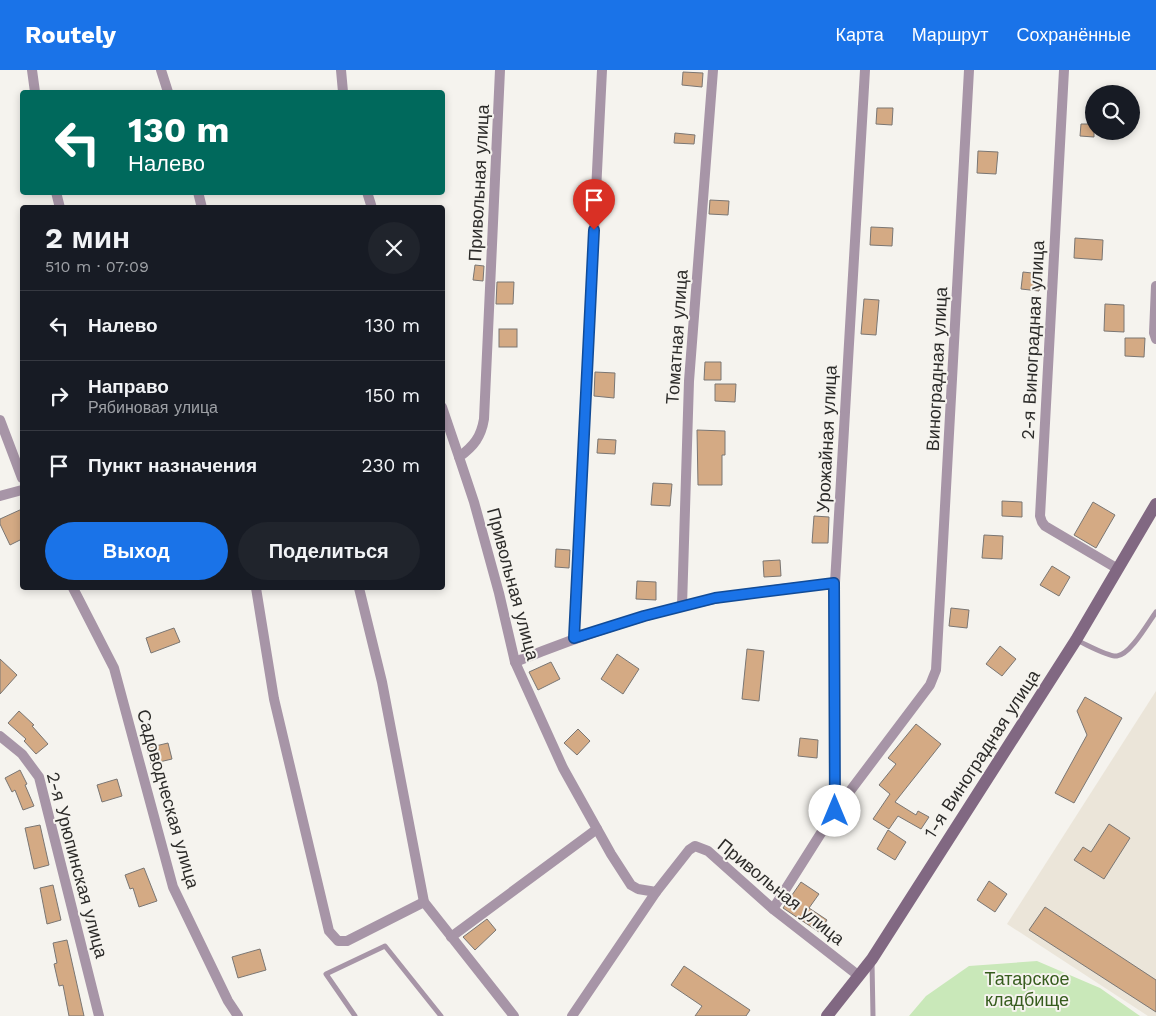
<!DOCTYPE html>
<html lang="ru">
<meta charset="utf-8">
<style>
body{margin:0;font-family:"Work Sans",sans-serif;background:#20242c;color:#f1f3f6;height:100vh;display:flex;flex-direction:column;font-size:19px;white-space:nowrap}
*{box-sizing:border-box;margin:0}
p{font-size:16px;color:#9ea1a6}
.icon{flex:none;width:28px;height:28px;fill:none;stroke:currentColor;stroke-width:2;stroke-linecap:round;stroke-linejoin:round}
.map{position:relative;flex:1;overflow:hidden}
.panel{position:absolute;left:20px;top:135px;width:425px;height:385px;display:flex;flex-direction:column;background:#171b24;border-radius:5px;box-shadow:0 2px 8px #0003}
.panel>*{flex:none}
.hud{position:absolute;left:20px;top:20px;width:425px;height:105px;border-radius:5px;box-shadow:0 2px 8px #0003;background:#00695c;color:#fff;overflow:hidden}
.controls{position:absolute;left:1085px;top:15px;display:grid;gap:10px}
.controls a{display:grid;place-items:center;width:55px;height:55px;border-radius:50%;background:#171b24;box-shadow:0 2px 8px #0003;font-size:25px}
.pin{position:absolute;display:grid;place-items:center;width:42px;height:42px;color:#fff;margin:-51px -21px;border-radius:50% 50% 50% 0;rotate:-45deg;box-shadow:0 0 5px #0007}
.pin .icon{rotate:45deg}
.me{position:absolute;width:55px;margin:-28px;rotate:0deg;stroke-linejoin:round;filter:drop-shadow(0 0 4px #0008)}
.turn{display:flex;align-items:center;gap:18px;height:105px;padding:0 25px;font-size:22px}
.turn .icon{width:65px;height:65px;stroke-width:2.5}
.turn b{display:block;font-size:35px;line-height:42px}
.round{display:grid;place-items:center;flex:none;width:52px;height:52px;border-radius:26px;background:#20242c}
.head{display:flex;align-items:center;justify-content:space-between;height:85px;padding:0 25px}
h1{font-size:30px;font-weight:700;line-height:38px}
.primary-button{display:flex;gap:10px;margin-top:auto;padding:10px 25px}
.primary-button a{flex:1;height:58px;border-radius:30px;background:#1a73e8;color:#fff;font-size:20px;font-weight:700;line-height:58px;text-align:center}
.primary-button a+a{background:#20242c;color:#f1f3f6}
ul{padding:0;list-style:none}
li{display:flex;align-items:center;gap:15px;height:70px;padding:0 25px;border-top:1px solid #363941}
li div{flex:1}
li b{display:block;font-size:19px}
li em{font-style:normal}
header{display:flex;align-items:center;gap:30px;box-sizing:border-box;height:70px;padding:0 25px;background:#1a73e8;color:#fff}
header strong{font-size:24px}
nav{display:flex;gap:28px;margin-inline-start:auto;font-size:18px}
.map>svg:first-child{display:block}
.built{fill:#ebe5d9}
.green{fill:#c9e8b9}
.building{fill:#d4aa84;stroke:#7a7673}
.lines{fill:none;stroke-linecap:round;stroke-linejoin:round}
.service{stroke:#a795a7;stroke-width:5}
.minor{stroke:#a795a7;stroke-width:10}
.secondary{stroke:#816882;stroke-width:12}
.route-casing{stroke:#114b97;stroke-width:12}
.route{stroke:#1a73e8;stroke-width:9}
.labels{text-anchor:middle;stroke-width:4;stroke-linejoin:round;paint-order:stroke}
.street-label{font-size:18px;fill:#2c2b29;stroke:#f5f3ee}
.park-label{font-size:18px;fill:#365c1d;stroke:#f5f3ee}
</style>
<header>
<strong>Routely</strong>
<nav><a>Карта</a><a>Маршрут</a><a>Сохранённые</a></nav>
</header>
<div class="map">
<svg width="1156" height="946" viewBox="0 0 1156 946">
<rect width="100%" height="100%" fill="#f5f3ee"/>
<!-- built -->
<polygon class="built" points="1156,621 1156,946 1148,946 1007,854"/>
<!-- green -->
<polygon class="green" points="1037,891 1100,918 1140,946 909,946 926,926 969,896"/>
<!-- building -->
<g class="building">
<polygon points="683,2 703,3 702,17 682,15"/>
<polygon points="877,38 893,38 892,55 876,54"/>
<polygon points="1081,54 1094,54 1094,67 1080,66"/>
<polygon points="675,63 695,65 694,74 674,73"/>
<polygon points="978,81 998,82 996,104 977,103"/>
<polygon points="710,130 729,131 728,145 709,144"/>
<polygon points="871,157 893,158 892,176 870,175"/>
<polygon points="1075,168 1103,170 1102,190 1074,188"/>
<polygon points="475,195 484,196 483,211 473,210"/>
<polygon points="1023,202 1041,204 1039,221 1021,219"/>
<polygon points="497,212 514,212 513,234 496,234"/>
<polygon points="864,229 879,230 876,265 861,264"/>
<polygon points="1105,234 1124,235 1124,262 1104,261"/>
<rect x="499" y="259" width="18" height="18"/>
<polygon points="1125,268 1145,268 1144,287 1125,286"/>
<polygon points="705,292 721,292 721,310 704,310"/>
<polygon points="595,302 615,303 614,328 594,326"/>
<polygon points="715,314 736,314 735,332 715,331"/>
<polygon points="697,360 725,361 725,385 722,385 722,415 698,415"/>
<polygon points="598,369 616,370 615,384 597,383"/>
<polygon points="653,413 672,414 670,436 651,435"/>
<polygon points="1002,431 1022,432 1022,447 1002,446"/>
<polygon points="1093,432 1115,445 1096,478 1074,465"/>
<polygon points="22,439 22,469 10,475 0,454 0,449"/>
<polygon points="814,446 829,447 828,473 812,473"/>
<polygon points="984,465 1003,466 1002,489 982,488"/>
<polygon points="556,479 570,480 569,498 555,497"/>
<polygon points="780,490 781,506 764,507 763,491"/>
<polygon points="1052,496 1070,507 1059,526 1040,515"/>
<polygon points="637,511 656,512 656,530 636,529"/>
<polygon points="951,538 969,540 967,558 949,556"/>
<polygon points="174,558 180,572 151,583 146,568"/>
<polygon points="1000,576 1016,589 1002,606 986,594"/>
<polygon points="747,579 764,581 759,631 742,629"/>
<polygon points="617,584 639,599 623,624 601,609"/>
<polygon points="0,589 17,605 0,624"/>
<polygon points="551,592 560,609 538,620 529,602"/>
<polygon points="1085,627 1122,648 1074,733 1055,723 1087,665 1077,641"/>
<polygon points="19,641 34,655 32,656 48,674 36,684 24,671 26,669 8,653"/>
<polygon points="916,654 941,674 895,732 916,745 918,741 929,747 921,759 898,746 889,759 873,749 890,724 879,715 896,694 888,688"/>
<polygon points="578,659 590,671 577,685 564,673"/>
<polygon points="800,668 818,670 817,688 798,686"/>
<polygon points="168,673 172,689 151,694 147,678"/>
<polygon points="20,700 27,714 25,715 34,736 23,740 15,720 12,722 5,708"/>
<polygon points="117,709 122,726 102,732 97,715"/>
<polygon points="1109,754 1130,768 1104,809 1074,790 1083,777 1091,782"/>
<polygon points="40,755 49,795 34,799 25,758"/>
<polygon points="888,760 906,772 895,790 877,779"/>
<polygon points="144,798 157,831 139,837 133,818 130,819 125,805"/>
<polygon points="989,811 1007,824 995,842 977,830"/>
<polygon points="801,812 819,824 809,838 827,850 819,862 783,838"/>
<polygon points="53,815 61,850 47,854 40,818"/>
<polygon points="1045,837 1156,910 1156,942 1029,860"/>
<polygon points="487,849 496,860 475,880 463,867"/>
<polygon points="67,870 80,928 84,946 69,946 63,915 59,916 54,894 57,893 53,873"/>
<polygon points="260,879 266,900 238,908 232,887"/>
<polygon points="684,896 750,940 746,946 695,946 702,936 671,915"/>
</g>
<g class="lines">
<!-- service -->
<g class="service">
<path d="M1076 570C1086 574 1108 587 1117 586 1130 585 1148 553 1156 542"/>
<polyline points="872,892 873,946"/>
<polyline points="355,946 326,904 385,876 441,946"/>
</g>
<!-- minor -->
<g class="minor">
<polyline points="32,0 35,22"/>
<polyline points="161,0 168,22"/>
<polyline points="341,0 343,22"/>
<path d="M500 0 484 349C481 367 474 376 459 387L474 432 499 523 515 592 563 698 611 784 631 815 638 819 656 822 689 780 695 776 708 781 773 839 859 906"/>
<polyline points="1064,0 1040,446 1042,452 1045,456 1118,499"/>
<polyline points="56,122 60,138"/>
<polyline points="198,122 202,138"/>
<polyline points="367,122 372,138"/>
<polyline points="1156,216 1154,263 1156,269"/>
<polyline points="442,337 459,387"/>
<polyline points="0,350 22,408"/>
<polyline points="0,426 22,420"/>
<polyline points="73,518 114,598 173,817 228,931 238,946"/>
<polyline points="256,518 274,629 329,861 338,871 347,871 424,832"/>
<polyline points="359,518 382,612 424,832 514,946"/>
<polyline points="682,536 689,311 713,0"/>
<polyline points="574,568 602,0"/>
<path d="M515 592C579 566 646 543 714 529 753 521 795 518 835 513"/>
<polyline points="0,666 22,684 39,707 99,946"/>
<polyline points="835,741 835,513 865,0"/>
<polyline points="773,839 835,741 930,615 936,600 969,0"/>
<polyline points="451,867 597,759"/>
<polyline points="572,946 656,822"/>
</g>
<!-- secondary -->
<polyline class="secondary" points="827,946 872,889 1076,570 1156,434"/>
</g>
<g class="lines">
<!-- route casing -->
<g class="route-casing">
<polyline id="route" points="594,160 574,568 644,546 715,528 834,513 835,741"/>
</g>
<!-- route -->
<use href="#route" class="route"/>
</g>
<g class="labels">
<!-- street labels -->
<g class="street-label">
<text transform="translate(479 113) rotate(-87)" y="6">Привольная улица</text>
<text transform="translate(677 267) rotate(-86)" y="6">Томатная улица</text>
<text transform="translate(1033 270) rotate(-87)" y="6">2-я Виноградная улица</text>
<text transform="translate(937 299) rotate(-87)" y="6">Виноградная улица</text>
<text transform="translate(827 369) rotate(-87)" y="6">Урожайная улица</text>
<text transform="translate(513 514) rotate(75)" y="6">Привольная улица</text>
<text transform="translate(982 684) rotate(-57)" y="6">1-я Виноградная улица</text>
<text transform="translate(168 729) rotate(74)" y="6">Садоводческая улица</text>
<text transform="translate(77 795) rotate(75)" y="6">2-я Урюпинская улица</text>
<text transform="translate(781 822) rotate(39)" y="6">Привольная улица</text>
</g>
<!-- park labels -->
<g class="park-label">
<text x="1027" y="915">Татарское<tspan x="1027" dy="21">кладбище</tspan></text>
</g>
</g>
</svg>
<div class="controls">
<a><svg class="icon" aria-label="search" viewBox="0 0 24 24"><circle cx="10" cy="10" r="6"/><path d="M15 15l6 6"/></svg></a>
</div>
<div class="pin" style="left:594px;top:160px;background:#d93025"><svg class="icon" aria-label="arrive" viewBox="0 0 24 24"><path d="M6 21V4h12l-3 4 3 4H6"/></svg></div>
<svg class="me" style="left:835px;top:741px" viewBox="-20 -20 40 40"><circle r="19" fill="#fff"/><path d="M0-13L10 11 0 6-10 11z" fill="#1a73e8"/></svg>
<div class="hud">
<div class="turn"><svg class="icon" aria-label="left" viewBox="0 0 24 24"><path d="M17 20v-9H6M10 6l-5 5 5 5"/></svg><div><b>130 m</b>Налево</div></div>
</div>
<section class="panel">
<div class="head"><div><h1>2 мин</h1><p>510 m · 07:09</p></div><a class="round"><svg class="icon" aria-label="close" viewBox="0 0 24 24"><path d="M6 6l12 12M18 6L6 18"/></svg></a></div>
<ul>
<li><svg class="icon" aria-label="left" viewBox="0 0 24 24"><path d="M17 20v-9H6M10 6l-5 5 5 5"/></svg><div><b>Налево</b></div><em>130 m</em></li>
<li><svg class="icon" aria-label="right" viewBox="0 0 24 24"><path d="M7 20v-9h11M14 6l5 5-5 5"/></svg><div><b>Направо</b><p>Рябиновая улица</p></div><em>150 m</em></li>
<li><svg class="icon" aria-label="arrive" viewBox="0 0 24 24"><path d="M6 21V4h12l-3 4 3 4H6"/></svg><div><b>Пункт назначения</b></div><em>230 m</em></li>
</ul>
<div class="primary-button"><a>Выход</a><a>Поделиться</a></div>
</section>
</div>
